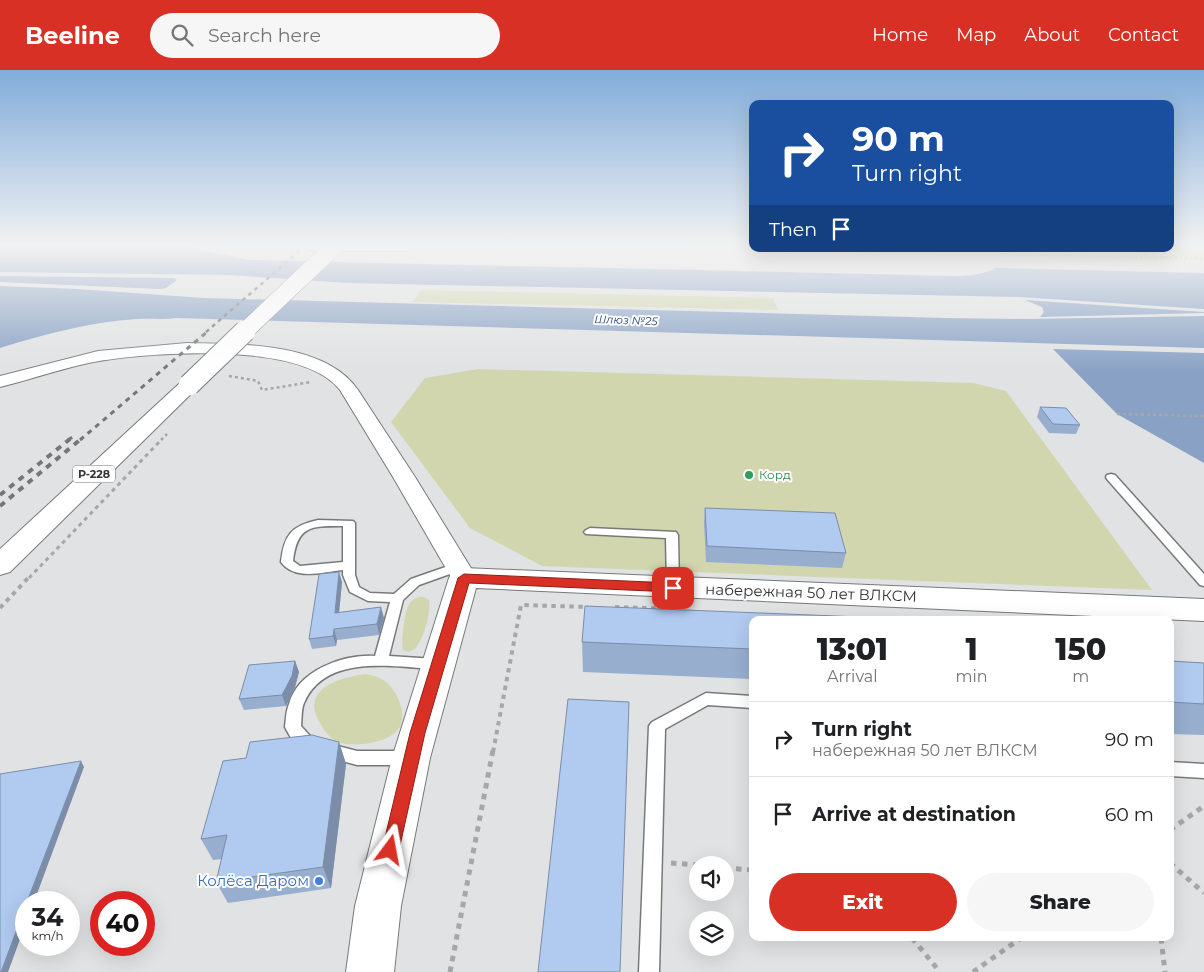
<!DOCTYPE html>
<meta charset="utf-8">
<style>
body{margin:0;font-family:Montserrat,sans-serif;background:#f6f6f6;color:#202124;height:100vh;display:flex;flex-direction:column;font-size:19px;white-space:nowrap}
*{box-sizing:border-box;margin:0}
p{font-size:16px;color:#757577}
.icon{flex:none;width:28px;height:28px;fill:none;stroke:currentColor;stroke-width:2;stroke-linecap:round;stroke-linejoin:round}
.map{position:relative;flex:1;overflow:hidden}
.sheet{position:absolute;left:749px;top:546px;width:425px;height:325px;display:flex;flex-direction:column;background:#fff;border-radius:10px;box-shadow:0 5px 20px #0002}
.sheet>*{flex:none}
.banner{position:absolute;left:749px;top:30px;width:425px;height:152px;border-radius:10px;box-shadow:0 5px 20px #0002;background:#1a4fa0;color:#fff;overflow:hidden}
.buttons{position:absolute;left:689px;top:786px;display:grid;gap:10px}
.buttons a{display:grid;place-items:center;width:45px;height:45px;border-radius:50%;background:#fff;box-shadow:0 5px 20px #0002;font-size:25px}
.speed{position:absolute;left:15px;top:821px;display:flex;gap:10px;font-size:25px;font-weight:700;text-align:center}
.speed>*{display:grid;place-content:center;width:65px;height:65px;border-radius:50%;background:#fff;box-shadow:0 5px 20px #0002;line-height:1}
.speed small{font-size:12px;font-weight:400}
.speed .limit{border:8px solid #d22;background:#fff;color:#111}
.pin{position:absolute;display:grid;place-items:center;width:42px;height:42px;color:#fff;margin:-21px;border-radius:10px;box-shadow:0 2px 8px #0006}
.me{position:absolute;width:55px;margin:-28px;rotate:13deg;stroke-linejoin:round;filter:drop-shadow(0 0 4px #0008)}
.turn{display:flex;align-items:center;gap:18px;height:105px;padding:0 20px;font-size:22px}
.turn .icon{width:65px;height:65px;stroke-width:2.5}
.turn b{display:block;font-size:35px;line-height:42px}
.then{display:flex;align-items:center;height:48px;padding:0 20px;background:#0003;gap:10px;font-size:19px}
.eta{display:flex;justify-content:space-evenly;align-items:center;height:85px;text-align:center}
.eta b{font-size:30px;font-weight:800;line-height:35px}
.button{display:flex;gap:10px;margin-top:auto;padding:10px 20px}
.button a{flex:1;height:58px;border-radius:30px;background:#d93025;color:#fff;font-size:20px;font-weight:800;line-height:58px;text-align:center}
.button a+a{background:#f6f6f6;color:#202124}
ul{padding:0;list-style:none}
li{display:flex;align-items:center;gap:15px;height:75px;padding:0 20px;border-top:1px solid #e0e0e0}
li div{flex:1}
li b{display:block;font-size:19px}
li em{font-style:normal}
header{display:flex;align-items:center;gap:30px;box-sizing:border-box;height:70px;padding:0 25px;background:#d93025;color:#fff}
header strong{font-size:24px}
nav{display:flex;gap:28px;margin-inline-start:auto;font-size:18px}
.search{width:350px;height:45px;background:#f6f6f6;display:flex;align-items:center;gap:12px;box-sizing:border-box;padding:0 18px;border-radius:28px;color:#757577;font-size:19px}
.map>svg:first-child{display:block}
.green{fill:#d2d6af}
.water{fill:#88a1c5}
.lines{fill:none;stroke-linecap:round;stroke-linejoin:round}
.service-casing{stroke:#78797a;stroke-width:3}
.minor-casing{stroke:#78797a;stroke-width:2}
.tertiary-casing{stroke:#78797a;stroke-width:2}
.trunk-casing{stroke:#78797a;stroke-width:2}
.path-far4{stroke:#a6a7a8;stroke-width:2;stroke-dasharray:2.5 2.5;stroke-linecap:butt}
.path-far3{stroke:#a6a7a8;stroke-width:2.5;stroke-dasharray:3 3;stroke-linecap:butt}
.path-far2{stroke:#a6a7a8;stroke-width:3;stroke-dasharray:4 4;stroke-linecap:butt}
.path-far1{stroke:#a6a7a8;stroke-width:4;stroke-dasharray:4.5 4.5;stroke-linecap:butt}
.path{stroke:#a6a7a8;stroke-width:5;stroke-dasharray:5.5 5.5;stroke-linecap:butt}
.service{fill:#fff;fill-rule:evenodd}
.minor{fill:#fff;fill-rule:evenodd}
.tertiary{fill:#fff;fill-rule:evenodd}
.trunk{fill:#fff;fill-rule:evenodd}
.rail-far2{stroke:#767677;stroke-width:2.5;stroke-dasharray:4 4;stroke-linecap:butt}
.rail-far1{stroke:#767677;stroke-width:3;stroke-dasharray:5 5;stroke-linecap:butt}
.rail{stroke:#767677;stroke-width:4;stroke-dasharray:6 6;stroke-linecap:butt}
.trunk-bridge-far1-casing{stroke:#78797a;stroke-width:18;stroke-linecap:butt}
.trunk-bridge-casing{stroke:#78797a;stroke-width:23;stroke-linecap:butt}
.trunk-bridge-far1{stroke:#fff;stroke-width:17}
.trunk-bridge{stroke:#fff;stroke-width:21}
.wall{fill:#97aece}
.shaded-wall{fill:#7b8da8}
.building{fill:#b0caf0;stroke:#7b8da8}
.route{fill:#d93025;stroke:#8d1f18}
.leisure-dot{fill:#2e9e5b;stroke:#fff;stroke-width:2}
.shop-dot{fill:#3f7fe0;stroke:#fff;stroke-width:2}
.labels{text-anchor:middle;stroke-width:4;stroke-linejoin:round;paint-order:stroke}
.far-water-label{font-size:11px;font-style:italic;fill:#244676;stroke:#fff}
.shield{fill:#fff;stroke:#707071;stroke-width:1}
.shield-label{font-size:11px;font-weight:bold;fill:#333334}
.leisure-label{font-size:12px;fill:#27864d;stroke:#fff;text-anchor:start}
.near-street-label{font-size:15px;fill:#333334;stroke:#fff}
.near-shop-label{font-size:15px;fill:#366cbe;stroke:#fff;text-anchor:end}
</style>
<header>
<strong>Beeline</strong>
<div class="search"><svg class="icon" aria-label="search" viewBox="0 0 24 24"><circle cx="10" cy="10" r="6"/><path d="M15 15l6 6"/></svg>Search here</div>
<nav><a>Home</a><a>Map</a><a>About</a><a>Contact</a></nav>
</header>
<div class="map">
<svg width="1204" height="902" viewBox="0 0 1204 902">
<rect width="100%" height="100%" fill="#e1e2e3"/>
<!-- green -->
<g class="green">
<polygon points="693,177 752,177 752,179 1170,179 1170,177 1204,177 1204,191 693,180"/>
<polygon points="421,220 773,228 778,240 413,232"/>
<polygon points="478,299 973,313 1006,321 1152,520 542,496 470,458 391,352 425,308"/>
<path d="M419 527H424L429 530C431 544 424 568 415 579L409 582 403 580C401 572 404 541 410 533 412 530 415 528 419 527Z"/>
<path d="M365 604C372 605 380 607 386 612 398 621 410 650 396 662 384 673 354 678 338 672 330 669 324 660 320 653 300 619 338 608 365 604Z"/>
</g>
<!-- water -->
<g class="water">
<path d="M0 177H195L201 180 249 190 914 205C941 205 972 210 996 198L1204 203V239L1019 227 348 213 230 205 0 202Z"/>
<polygon points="0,206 174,208 177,210 166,218 160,219 0,212"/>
<path d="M0 216 77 219 204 228 946 248 1028 249 1204 246V278L176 248C163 250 150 248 137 249 90 252 45 264 0 278Z"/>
<polygon points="1025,230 1204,242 1204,243 1040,247 1044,242 1042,237"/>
<polygon points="1053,279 1204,283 1204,393 1117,344"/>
</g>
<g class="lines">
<!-- service casing -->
<g class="service-casing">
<g id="service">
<polygon points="1111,404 1115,405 1204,504 1204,516 1200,515 1107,409 1106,407 1107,405"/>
<path d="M318 450 353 451 355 453V505L359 517 370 523 394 524 411 509 457 493 463 497 461 500 419 515 403 530 389 586 436 589 441 590 443 594 441 598 436 599C394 597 325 583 304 633 301 639 302 649 301 656L318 675 315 680C301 685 291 669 285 657 286 649 286 641 289 634 298 600 344 584 375 586L390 532 368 531 350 522 343 505V500C322 502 295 511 281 492 284 465 291 456 318 450ZM343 456V492L300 496 293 491C297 455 312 456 343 456Z"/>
<polygon points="590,458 676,462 678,465 679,517 677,520 669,520 667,517 666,468 586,464 584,462 586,460"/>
<polygon points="706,623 752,626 752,638 708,635 665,659 659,902 639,902 649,656 652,652"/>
<polygon points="330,674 357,681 405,681 411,683 413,688 411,693 405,695 357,695 324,686 322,681 324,676"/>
<polygon points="1170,692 1204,694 1204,708 1170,706"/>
</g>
</g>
<!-- minor casing -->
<g class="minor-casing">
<g id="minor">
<polygon points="307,177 413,177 407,181 313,181 309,180"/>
<path d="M187 273C240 274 325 272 358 320L415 407 477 508 473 514 464 517 455 514 393 407 340 320C303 271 155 282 99 291 65 297 33 309 0 317V306L98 281Z"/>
</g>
</g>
<!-- tertiary casing -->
<g class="tertiary-casing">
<polygon id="tertiary" points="464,498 1204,529 1204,551 476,518 430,688 401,836 394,902 346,902 355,836 392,688 449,508 453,501"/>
</g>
<!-- trunk casing -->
<g class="trunk-casing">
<polygon id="trunk" points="189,309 196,311 200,315 196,319 10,502 0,505 0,479 182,311"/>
</g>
<!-- path-far4 -->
<g class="path-far4">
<polyline points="256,177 299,179"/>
<polyline points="673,177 752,179"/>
<polyline points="1170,178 1204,179"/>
<polyline points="755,179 1204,188"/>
<polyline points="1136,179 1148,187"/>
</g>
<!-- path-far3 -->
<g class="path-far3">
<polyline points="229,306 258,311 262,320 311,312"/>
<polyline points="1117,344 1204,346"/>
<polyline points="161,370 167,364"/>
</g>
<!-- path-far2 -->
<polyline class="path-far2" points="29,508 162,369"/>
<!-- path-far1 -->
<g class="path-far1">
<polyline points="615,537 678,539"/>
<polyline points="0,538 30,506"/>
<polyline points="493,682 521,535 588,537"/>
</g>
<!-- path -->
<g class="path">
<polyline points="1170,760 1204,736"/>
<polyline points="671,793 698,795"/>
<polyline points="1170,793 1204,823"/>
<polyline points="725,798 752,800"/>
<polyline points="912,868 940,902"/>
<polyline points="1161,868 1165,902"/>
<polyline points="450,902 493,680"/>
<polyline points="973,902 1021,868"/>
</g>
<!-- service -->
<use href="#service" class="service"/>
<!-- minor -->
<use href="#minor" class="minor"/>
<!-- tertiary -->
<use href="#tertiary" class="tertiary"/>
<!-- trunk -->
<use href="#trunk" class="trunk"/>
<!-- rail-far2 -->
<polyline class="rail-far2" points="206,262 304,177"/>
<!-- rail-far1 -->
<g class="rail-far1">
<polyline points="68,370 74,366"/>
<polyline points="80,370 208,261"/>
</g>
<!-- rail -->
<g class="rail">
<polyline points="0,425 70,369"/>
<polyline points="0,436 81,369"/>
</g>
<!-- trunk-bridge-far1 casing -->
<g class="trunk-bridge-far1-casing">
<polyline id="trunk-bridge-far1" points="244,262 334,177"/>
</g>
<!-- trunk-bridge casing -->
<g class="trunk-bridge-casing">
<polyline id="trunk-bridge" points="189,315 245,261"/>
</g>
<!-- trunk-bridge-far1 -->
<use href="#trunk-bridge-far1" class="trunk-bridge-far1"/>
<!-- trunk-bridge -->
<use href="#trunk-bridge" class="trunk-bridge"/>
</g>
<!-- wall -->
<g class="wall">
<polygon points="1040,337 1080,355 1076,364 1049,363 1037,347"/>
<polygon points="705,438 846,483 842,498 706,492 704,453"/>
<polygon points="342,512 339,543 384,548 379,565 337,570 336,576 312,579 309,569"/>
<polygon points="752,550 752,609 583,602 582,572"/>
<polygon points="295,591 299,602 295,617 286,636 244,640 239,629"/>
<polygon points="1170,591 1204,593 1204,665 1170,664"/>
<polygon points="339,672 346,694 331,818 228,833 216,812 222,789 213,790 201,769 246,688"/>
</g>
<!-- shaded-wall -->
<g class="shaded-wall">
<polygon points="339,502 342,512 338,553 335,543"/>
<polygon points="381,537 384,548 379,565 377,554"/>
<polygon points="334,559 337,570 336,576 333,566"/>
<polygon points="295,591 299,602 295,617 286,636 282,625"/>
<polygon points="339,672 346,694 331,818 323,797"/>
<polygon points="81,691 84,697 34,832 27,832"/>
<polygon points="26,835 26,853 8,902 1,902"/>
</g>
<!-- building -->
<g class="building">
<polygon points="1040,337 1066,338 1080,355 1053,354"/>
<polygon points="705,438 835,443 846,483 707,476"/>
<polygon points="339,502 335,543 381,537 377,554 334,559 333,566 309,569 319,504"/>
<polygon points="585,536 936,550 752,550 752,579 582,572"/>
<polygon points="295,591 292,606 282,625 239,629 249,595"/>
<polygon points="1170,591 1204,593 1204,634 1170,632"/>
<polygon points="568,629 629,632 620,902 538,902"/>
<polygon points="312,665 339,672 323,797 216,812 227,765 201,769 223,691 246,688 250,672"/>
<polygon points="81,691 27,832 26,832 26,835 1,902 0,902 0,704"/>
</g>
<!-- sky -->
<linearGradient id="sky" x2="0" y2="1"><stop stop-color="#81acda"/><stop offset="0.58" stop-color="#f2f2f2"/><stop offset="1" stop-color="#f2f2f2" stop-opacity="0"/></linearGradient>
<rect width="1204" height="303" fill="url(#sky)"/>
<!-- route -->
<polygon class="route" points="464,504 673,513 679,518 673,522 469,513 425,663 399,780 397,786 390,789 384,786 382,780 410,663 458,508"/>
<!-- markers -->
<circle class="leisure-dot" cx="749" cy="405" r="5"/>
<circle class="shop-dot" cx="319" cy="811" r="5"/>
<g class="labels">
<!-- far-water labels -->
<g class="far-water-label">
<text transform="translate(626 250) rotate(2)" y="4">Шлюз №25</text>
</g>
<!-- shield labels -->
<rect class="shield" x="73" y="395.5" width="42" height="17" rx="4"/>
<g class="shield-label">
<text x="94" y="408">Р-228</text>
</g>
<!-- leisure labels -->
<g class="leisure-label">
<text x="759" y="409">Корд</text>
</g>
<!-- near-street labels -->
<g class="near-street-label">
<text transform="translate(811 523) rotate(2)" y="5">набережная 50 лет ВЛКСМ</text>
</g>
<!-- near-shop labels -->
<g class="near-shop-label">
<text x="309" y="816">Колёса Даром</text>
</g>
</g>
</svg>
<div class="buttons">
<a><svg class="icon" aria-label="sound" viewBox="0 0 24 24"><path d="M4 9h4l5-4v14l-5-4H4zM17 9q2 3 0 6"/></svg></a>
<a><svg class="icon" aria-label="layers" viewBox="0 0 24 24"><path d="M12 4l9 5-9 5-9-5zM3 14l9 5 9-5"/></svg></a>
</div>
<div class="speed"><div>34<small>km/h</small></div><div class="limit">40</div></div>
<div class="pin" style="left:673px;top:518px;background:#d93025"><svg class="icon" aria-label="arrive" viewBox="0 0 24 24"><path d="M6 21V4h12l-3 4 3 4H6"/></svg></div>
<svg class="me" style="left:390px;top:780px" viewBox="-20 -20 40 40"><path d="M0-17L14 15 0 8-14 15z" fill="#d93025" stroke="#fff" stroke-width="4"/></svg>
<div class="banner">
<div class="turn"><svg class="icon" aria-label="right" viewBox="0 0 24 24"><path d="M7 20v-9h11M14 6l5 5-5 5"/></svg><div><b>90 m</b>Turn right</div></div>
<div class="then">Then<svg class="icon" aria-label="arrive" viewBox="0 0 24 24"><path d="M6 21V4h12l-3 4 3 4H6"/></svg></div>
</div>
<section class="sheet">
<div class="eta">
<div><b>13:01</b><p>Arrival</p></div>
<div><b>1</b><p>min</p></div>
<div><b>150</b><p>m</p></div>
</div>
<ul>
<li><svg class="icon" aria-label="right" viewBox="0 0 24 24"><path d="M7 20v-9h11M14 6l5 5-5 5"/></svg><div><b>Turn right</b><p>набережная 50 лет ВЛКСМ</p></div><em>90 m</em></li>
<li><svg class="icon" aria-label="arrive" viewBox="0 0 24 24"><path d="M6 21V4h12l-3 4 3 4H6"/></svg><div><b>Arrive at destination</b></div><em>60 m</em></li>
</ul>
<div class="button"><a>Exit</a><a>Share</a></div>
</section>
</div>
